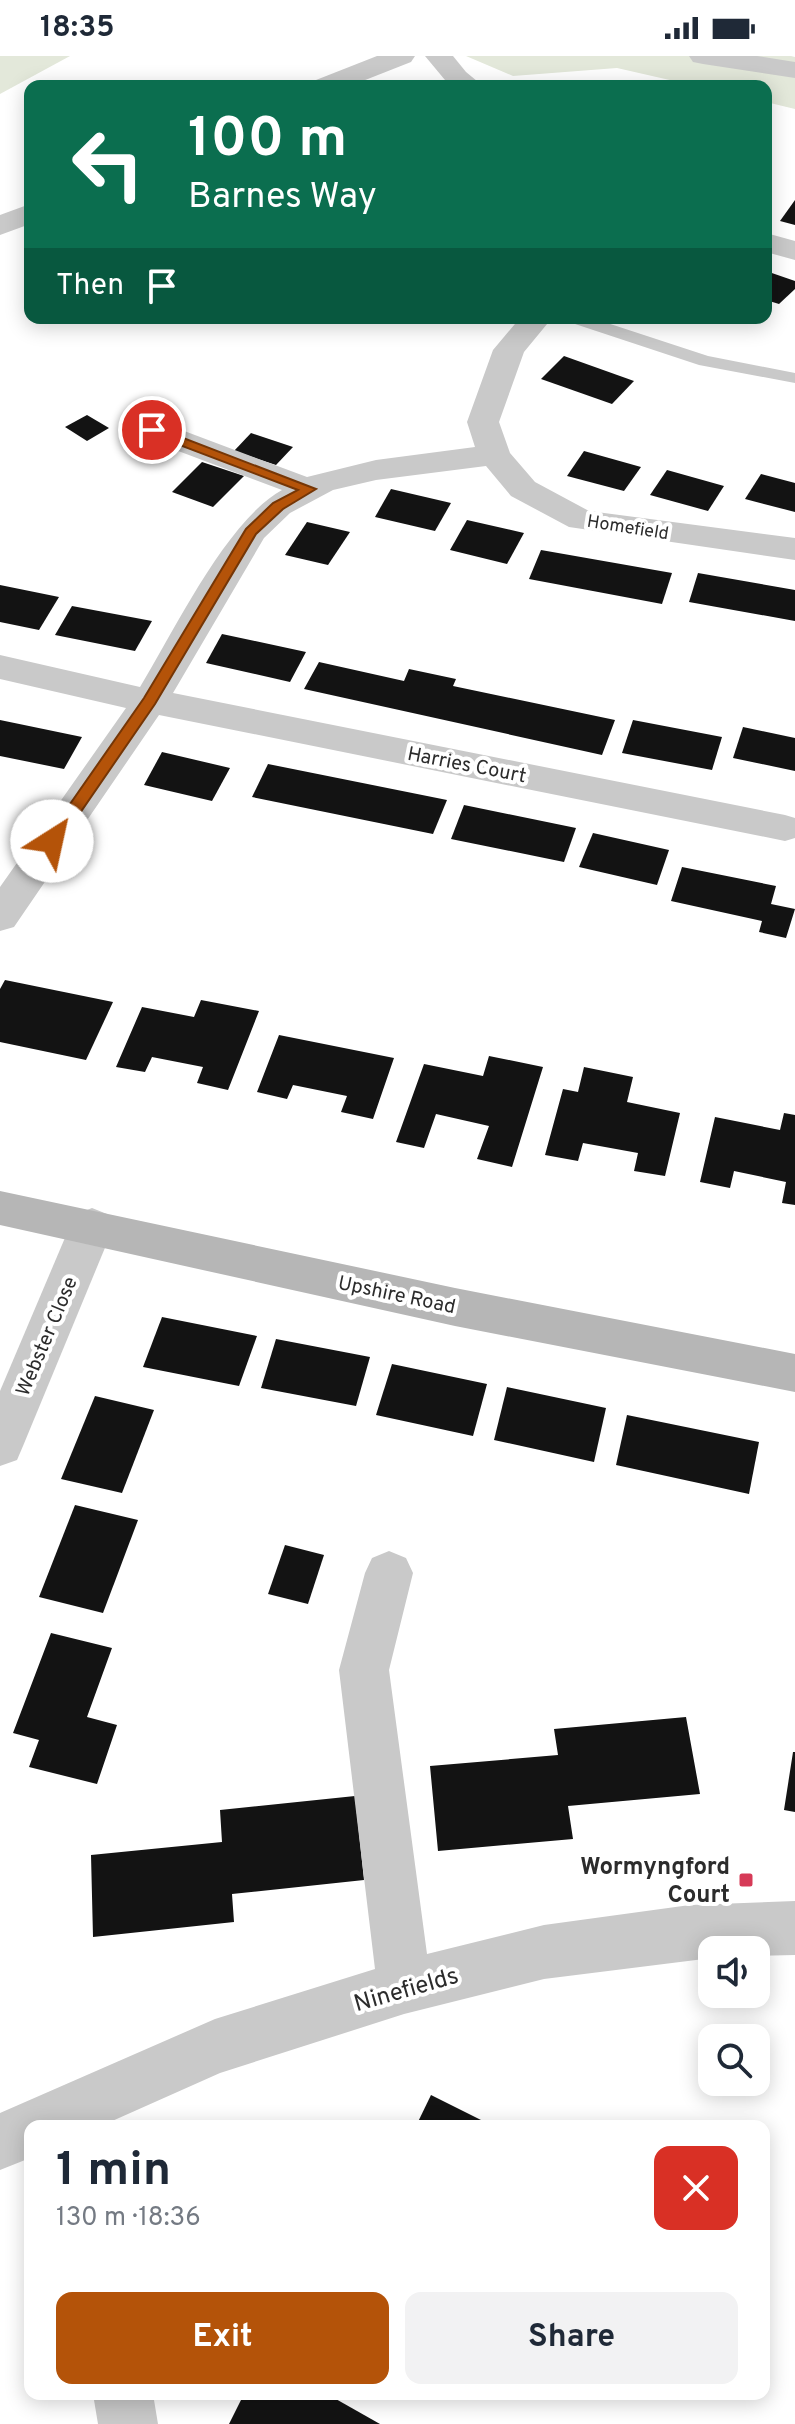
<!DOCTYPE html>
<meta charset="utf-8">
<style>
body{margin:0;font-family:Overpass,sans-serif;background:#f2f2f3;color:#1f2937;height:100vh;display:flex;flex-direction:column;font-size:30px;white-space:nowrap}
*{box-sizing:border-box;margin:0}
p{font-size:26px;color:#747a83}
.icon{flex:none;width:44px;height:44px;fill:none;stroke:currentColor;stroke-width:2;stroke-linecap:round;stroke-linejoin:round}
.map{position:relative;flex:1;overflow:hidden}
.panel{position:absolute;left:24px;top:2064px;width:746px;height:280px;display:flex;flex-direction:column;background:#fff;border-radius:16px;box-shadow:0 4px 20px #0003}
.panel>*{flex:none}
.top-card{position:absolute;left:24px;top:24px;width:748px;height:244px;border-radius:16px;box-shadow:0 4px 20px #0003;background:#0b6e4f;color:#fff;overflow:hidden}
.tools{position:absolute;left:698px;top:1880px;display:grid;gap:16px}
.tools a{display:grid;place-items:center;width:72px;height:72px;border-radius:16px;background:#fff;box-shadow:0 4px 20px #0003;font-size:40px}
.pin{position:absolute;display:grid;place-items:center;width:68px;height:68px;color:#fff;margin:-34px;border:4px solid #fff;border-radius:50%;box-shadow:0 2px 8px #0007}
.me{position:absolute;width:88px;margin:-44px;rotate:35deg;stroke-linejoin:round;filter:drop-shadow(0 0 6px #0008)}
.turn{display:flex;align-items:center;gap:28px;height:168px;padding:0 32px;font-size:36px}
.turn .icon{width:104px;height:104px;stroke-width:2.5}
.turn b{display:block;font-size:56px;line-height:68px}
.then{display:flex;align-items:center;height:76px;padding:0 32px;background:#0003;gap:16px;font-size:30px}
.round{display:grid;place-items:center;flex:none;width:84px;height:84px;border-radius:16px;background:#f2f2f3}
.summary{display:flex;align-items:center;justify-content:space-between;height:136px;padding:0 32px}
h1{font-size:48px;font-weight:700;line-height:60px}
.primary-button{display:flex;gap:16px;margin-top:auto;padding:16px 32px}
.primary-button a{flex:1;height:92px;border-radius:16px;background:#b45309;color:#fff;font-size:32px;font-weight:700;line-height:92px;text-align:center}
.primary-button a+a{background:#f2f2f3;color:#1f2937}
.status{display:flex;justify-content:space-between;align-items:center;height:56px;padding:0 40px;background:#fff;direction:ltr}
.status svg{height:22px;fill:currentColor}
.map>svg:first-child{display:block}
.green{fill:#e3e8da}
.building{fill:#131313}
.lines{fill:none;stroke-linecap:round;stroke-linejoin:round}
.lane{fill:#c9c9c9;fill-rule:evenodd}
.street{fill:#c9c9c9;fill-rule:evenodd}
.secondary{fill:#b6b6b6;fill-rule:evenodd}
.route{fill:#b45309;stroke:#753606;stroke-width:2}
.poi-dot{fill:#d63a57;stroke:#fff;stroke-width:3}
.labels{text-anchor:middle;stroke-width:8;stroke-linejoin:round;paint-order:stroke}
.far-street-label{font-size:18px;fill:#2c2c2c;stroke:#fff}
.street-label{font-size:20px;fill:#2c2c2c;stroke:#fff}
.near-poi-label{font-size:24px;font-weight:bold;fill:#2c2c2c;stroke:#fff;text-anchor:end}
.near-street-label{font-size:24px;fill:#2c2c2c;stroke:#fff}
</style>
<div class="status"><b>18:35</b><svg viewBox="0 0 49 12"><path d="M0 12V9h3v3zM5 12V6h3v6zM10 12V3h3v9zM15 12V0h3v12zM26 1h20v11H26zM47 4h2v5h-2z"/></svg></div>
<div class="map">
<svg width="795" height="2368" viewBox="0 0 795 2368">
<rect width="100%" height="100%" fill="#fff"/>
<!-- green -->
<g class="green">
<polygon points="0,0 70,0 0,38"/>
<polygon points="466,0 791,0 795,1 795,53 766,46 766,30 696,30 617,12 513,20"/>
</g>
<!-- building -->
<g class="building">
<polygon points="795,144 795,169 780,165"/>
<polygon points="766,215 795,225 795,233 779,248 766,244"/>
<polygon points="564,300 634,325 612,348 541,323"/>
<polygon points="87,359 109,372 87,385 65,371"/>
<polygon points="251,377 293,391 276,409 234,395"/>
<polygon points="584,395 641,411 624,435 567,420"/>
<polygon points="202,406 244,420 213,451 172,436"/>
<polygon points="667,414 724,430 708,455 650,439"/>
<polygon points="761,418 795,427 795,456 745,443"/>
<polygon points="391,433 451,447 435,475 375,461"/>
<polygon points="467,464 524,477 507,508 450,494"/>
<polygon points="307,466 350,476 328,509 285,499"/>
<polygon points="541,494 672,517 662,548 529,523"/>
<polygon points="698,517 795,534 795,565 689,546"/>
<polygon points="0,529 59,541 39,574 0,566"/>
<polygon points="72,550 152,565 135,595 55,579"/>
<polygon points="222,578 306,596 290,626 206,607"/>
<polygon points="319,606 404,625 409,613 456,623 453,630 615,664 602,699 304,633"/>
<polygon points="0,664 82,681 64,713 0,700"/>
<polygon points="633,664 722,681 712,714 622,697"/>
<polygon points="743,671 795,682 795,715 733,702"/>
<polygon points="162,696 230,712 212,745 144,729"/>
<polygon points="268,708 447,744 433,778 252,741"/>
<polygon points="464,749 576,772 564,806 451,783"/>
<polygon points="593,777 669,794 657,829 579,811"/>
<polygon points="682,811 776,830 771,848 795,853 786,882 759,876 762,865 671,845"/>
<polygon points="5,924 113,946 86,1004 0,986 0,933"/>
<polygon points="201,944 259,955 228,1034 197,1027 203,1011 152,1001 145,1016 116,1011 142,951 194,961"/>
<polygon points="279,979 394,1002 373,1063 341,1056 347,1040 293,1029 287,1043 257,1036"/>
<polygon points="489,1000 543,1011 512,1111 477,1103 489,1070 436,1058 424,1092 396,1086 424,1008 483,1020"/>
<polygon points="584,1011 633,1021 627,1046 680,1057 665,1120 634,1115 638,1097 583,1087 578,1105 545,1099 563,1033 578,1036"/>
<polygon points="784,1057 795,1059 795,1149 782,1147 786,1126 734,1115 730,1132 700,1126 715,1061 780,1074"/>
<polygon points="162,1261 257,1280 239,1330 143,1311"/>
<polygon points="276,1283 370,1301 356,1350 261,1332"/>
<polygon points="392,1308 487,1328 473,1380 376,1359"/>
<polygon points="507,1331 606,1352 594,1406 494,1384"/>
<polygon points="95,1340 154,1354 122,1437 61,1423"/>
<polygon points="627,1359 759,1386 749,1438 616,1409"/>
<polygon points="75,1449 138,1464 103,1557 39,1541"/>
<polygon points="285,1489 324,1499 308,1548 268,1538"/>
<polygon points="51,1577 112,1592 87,1661 117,1669 97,1728 29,1711 39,1684 13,1677"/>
<polygon points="686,1661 700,1738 568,1750 573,1783 438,1795 430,1710 558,1699 554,1673"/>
<polygon points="793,1696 795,1696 795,1756 784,1754"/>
<polygon points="355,1740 364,1824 232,1838 234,1866 93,1881 91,1799 222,1786 220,1754"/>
<polygon points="431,2039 493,2070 416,2070"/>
<polygon points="244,2338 327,2338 380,2368 229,2368"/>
</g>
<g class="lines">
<!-- lane -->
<polygon class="lane" points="567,262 592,262 708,300 795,317 795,327 699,309 569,266"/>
<!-- street -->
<g class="street">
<polygon points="377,0 415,0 411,6 350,30 312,30 316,24"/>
<polygon points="425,0 453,0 466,16 483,30 450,30"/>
<polygon points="689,0 757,0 795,6 795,22 703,8 693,6"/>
<polygon points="30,148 30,168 0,179 0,159"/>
<polygon points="766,177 795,185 795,204 766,196"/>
<path d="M520 262H552L524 296 499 366 510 397 535 426 589 455 795 482V504L569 471 511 440 486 410 376 424 333 434 290 457 264 482 173 637 785 759 795 762V782L785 785 159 659 14 871 0 875V831L126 652 0 623V599L140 631C174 575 227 464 282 434L141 381 136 374 141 367 152 364 163 367 307 421 376 404 475 391 467 366 493 294Z"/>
<polygon points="92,1152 107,1158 114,1170 23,1390 17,1404 0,1410 0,1335 70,1170 77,1158"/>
<polygon points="389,1495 406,1502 413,1517 389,1614 427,1898 544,1869 690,1849 795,1845 795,1899 756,1900 756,1894 712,1894 712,1902 544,1923 404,1958 220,2017 101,2070 30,2070 30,2102 0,2114 0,2057 215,1963 375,1913 339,1614 365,1517 372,1502"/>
<polygon points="93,2338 153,2338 158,2368 98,2368"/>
</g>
<!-- secondary -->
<polygon class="secondary" points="0,1135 455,1232 795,1298 795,1336 455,1270 0,1169"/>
</g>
<!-- route -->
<polygon class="route" points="152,370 316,433 283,453 256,478 155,648 58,789 47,789 47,781 144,642 246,473 273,447 298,434 148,377 146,374"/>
<!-- markers -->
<rect class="poi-dot" x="738" y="1816" width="16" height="16" rx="4"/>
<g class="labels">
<!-- far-street labels -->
<g class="far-street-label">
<text transform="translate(628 471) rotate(9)" y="6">Homefield</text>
</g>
<!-- street labels -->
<g class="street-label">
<text transform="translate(467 708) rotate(11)" y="7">Harries Court</text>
<text transform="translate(397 1238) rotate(12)" y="7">Upshire Road</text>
<text transform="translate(46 1280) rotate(-67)" y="7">Webster Close</text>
</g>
<!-- near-poi labels -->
<g class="near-poi-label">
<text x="730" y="1818">Wormyngford<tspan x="730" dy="28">Court</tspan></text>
</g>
<!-- near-street labels -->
<g class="near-street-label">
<text transform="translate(406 1933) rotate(-16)" y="8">Ninefields</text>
</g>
</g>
</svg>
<div class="tools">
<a><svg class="icon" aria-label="sound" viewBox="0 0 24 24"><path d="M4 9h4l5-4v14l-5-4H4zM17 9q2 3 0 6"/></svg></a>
<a><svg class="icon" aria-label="search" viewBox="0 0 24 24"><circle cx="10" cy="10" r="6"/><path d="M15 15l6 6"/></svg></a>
</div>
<div class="pin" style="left:152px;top:374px;background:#d93025"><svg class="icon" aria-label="arrive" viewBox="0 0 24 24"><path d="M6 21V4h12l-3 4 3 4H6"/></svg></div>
<svg class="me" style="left:52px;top:785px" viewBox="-20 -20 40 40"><circle r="19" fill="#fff"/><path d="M0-13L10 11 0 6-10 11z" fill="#b45309"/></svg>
<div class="top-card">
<div class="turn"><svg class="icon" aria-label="left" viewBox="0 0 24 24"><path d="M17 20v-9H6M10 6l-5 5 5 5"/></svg><div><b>100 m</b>Barnes Way</div></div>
<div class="then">Then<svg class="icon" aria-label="arrive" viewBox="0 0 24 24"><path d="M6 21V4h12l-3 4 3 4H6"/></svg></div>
</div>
<section class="panel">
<div class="summary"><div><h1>1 min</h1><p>130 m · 18:36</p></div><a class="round" style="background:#d93025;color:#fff"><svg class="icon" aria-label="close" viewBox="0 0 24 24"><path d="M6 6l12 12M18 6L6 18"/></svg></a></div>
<div class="primary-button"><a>Exit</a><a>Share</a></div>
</section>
</div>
